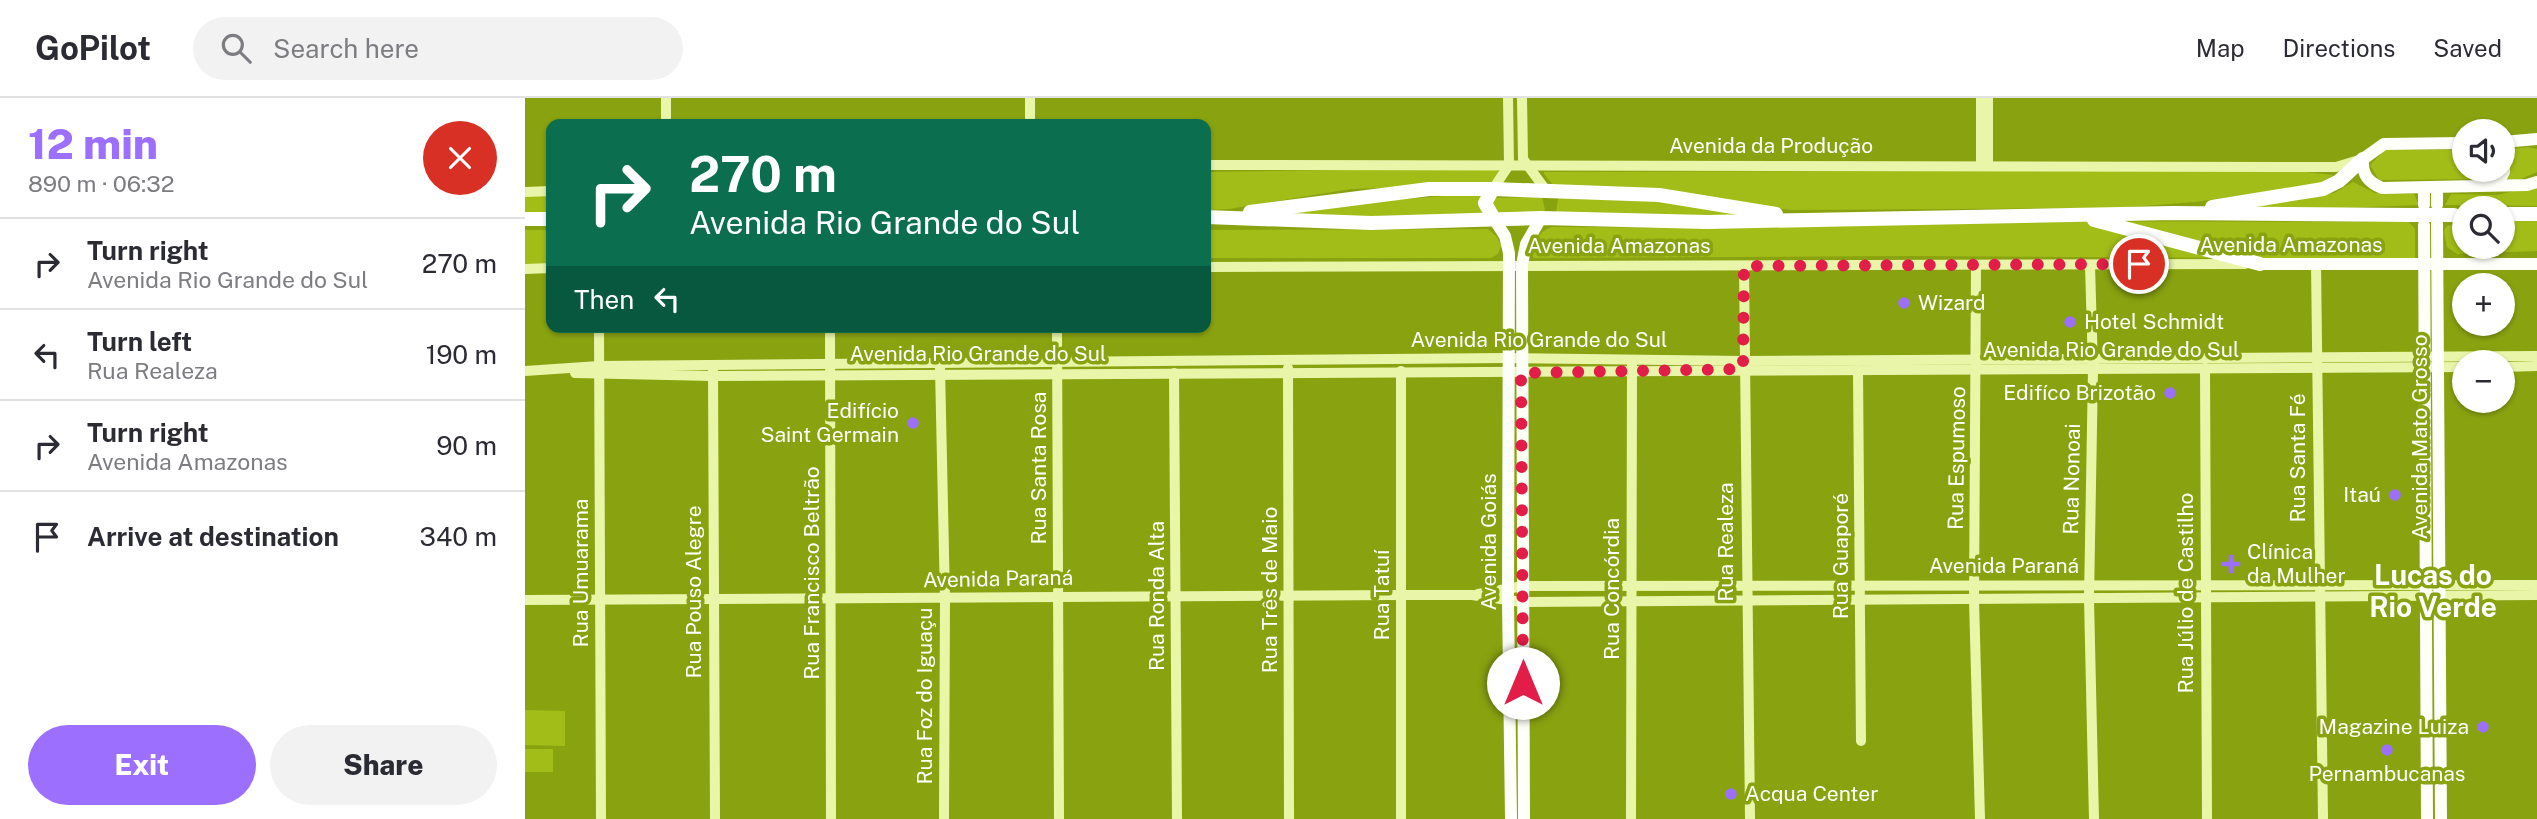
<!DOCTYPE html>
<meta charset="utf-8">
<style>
body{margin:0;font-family:"Public Sans",sans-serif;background:#f2f2f3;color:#2b2b33;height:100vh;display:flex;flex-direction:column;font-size:26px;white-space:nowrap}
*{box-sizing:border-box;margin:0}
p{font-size:23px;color:#7c7c81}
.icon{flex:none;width:38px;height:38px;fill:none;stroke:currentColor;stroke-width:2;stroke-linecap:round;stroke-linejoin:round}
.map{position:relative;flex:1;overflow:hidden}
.sheet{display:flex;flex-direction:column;background:#fff;width:525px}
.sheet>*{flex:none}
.guide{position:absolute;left:21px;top:21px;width:665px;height:214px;border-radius:14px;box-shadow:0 2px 5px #0004;background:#0b6e4f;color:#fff;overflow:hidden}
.buttons{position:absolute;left:1927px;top:21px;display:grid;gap:14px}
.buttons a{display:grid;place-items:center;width:63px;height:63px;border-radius:50%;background:#fff;box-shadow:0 2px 5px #0004;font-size:35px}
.pin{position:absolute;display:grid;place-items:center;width:60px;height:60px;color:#fff;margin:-30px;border:4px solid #fff;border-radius:50%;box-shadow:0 2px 7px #0007}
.me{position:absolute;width:77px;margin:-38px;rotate:0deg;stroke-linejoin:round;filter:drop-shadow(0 0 5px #0008)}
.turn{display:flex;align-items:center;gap:24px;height:147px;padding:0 28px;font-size:32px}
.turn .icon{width:91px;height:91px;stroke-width:2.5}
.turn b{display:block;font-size:49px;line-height:60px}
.then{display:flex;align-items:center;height:66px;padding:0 28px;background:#0003;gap:14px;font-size:26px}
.round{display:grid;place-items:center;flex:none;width:74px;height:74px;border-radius:37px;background:#f2f2f3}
.overview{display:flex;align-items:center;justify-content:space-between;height:119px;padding:0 28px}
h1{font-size:42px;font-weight:800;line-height:52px;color:#9d6fff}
.action{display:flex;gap:14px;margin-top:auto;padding:14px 28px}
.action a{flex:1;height:80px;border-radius:42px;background:#9d6fff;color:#fff;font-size:28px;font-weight:800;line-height:80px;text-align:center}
.action a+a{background:#f2f2f3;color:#2b2b33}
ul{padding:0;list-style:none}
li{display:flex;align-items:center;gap:21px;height:91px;padding:0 28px;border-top:2px solid #e1e1e2}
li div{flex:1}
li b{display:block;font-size:26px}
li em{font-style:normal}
header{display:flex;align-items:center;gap:42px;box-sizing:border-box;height:98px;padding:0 35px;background:#fff;border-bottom:2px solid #e1e1e2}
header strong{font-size:33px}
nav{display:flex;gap:38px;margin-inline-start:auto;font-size:24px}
.search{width:490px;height:63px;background:#f2f2f3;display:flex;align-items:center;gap:18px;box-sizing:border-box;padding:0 24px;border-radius:38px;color:#7c7c81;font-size:26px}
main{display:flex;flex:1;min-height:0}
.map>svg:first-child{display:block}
.green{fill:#a2bd18}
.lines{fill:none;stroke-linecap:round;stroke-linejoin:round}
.minor{stroke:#e9f6aa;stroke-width:10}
.major{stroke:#fefff9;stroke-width:12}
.highway{stroke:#fff;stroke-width:14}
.highway-bridge{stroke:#fff;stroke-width:14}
.route{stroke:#e11d48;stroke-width:12;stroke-dasharray:0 21.6}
.poi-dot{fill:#9d6fff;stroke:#89a210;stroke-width:2.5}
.labels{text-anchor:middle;stroke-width:7;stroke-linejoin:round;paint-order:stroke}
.street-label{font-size:21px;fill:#fff;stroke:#89a210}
.poi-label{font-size:21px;fill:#fff;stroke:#89a210;text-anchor:start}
.district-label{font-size:28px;font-weight:bold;fill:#fff;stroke:#89a210}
</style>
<header>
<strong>GoPilot</strong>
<div class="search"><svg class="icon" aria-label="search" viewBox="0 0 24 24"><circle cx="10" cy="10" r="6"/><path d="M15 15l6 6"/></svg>Search here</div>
<nav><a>Map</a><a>Directions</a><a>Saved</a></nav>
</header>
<main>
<section class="sheet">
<div class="overview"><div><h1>12 min</h1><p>890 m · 06:32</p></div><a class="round" style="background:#d93025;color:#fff"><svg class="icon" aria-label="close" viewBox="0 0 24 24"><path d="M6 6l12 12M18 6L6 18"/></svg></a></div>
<ul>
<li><svg class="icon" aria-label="right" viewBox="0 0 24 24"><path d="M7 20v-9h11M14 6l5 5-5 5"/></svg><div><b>Turn right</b><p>Avenida Rio Grande do Sul</p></div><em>270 m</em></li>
<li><svg class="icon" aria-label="left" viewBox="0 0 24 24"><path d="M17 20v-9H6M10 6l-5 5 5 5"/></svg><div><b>Turn left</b><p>Rua Realeza</p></div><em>190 m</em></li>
<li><svg class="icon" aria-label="right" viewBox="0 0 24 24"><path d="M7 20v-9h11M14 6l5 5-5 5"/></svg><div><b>Turn right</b><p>Avenida Amazonas</p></div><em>90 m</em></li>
<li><svg class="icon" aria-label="arrive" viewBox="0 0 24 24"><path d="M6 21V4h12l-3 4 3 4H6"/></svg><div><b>Arrive at destination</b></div><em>340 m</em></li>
</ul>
<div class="action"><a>Exit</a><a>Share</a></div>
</section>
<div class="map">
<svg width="2012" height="721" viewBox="0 0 2012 721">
<rect width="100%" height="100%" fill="#89a210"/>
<!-- green -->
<g class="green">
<polygon points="2002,49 2012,51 2012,74 1996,81 1981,82 1983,65 1979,52"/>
<polygon points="1860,52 1939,52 1939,72 1969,72 1960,81 1854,82 1845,67"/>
<polygon points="973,70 974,75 965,87 826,91 704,111 681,112 681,74"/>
<polygon points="1763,72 1808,77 1794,86 1670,104 1593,110 1268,112 1028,87 1019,76 1019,74"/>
<polygon points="1828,84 1850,95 1889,96 1894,107 1668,116 1809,95"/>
<polygon points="2012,87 2012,108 1920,107 1926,96 1973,97"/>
<polygon points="960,95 961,116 748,120 799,107"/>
<polygon points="0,97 26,97 26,115 0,116"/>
<polygon points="1086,98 1202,112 1221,119 1031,115 1033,100"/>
<polygon points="1017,99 1020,112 1015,116 971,118 967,100"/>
<path d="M1453 123 1884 124 1890 131V161L1382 158 1008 160C1007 146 1013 133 1027 129L1208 130Z"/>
<polygon points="1978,123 2012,123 2012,153 1932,156 1922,149 1919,133 1922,128 1939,124 1939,149 1978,149"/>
<polygon points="963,131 972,139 976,148 973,156 966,160 681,160 681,132"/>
<rect x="0" y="132" width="26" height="34"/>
<polygon points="0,612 40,613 40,648 0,647"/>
<rect x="0" y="651" width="28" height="23"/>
</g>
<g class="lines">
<!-- minor -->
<g class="minor">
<polyline points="997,0 998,61 1020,91"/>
<polyline points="1456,0 1456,68"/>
<polyline points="141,26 141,0"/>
<polyline points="505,26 505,0"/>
<polyline points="681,67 1811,69 1834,62"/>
<polyline points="1463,68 1463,0"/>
<polyline points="968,91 984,67 983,0"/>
<polyline points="0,94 26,93"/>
<polyline points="1791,166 1798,721"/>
<polyline points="1451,167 1449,502 1455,721"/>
<polyline points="1565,167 1568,271 1564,501 1569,721"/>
<polyline points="1219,168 1225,721"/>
<polyline points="681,169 1720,166"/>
<polyline points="0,171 26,170"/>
<polyline points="74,229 76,721"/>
<polyline points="305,229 306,721"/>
<polyline points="532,229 534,721"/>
<polyline points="1978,269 2012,268"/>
<polyline points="415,270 420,501 419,721"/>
<polyline points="763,270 764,721"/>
<polyline points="1680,270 1682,721"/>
<polyline points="188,271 190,721"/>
<polyline points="1333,272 1336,643"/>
<polyline points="0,273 74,268 982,260 1219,263 2012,258"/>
<polyline points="876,273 876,721"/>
<polyline points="50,275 188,278 1939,269"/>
<polyline points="649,275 652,721"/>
<polyline points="953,496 998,488 2012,487"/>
<polyline points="0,502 876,497 947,497 997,504 2012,497"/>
<polyline points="1106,721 1107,267"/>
</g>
<!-- major -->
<g class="major">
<polyline points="1978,44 2012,41"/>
<path d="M1939 45 1859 46 1838 61C1837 77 1843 84 1857 90L2002 87 2012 84"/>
<polyline points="1972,87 1979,74 1978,59"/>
<polyline points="1899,90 1899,107"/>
<polyline points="1912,107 1912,90"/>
<polyline points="969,121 980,138 984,155 983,503 986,721"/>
<polyline points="1912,125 1916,721"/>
<polyline points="1899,127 1902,721"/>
<polyline points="1735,166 2012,166"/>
<polyline points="999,721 997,167 1001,146 1016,120"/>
</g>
<!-- highway -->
<g class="highway">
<polyline points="968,91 960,105 969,121"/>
<polyline points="1687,109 1798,91 1814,83 1838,61"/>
<polyline points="725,114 904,91 968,91 1134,97 1251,116"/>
<polyline points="1978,116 2012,116"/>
<polyline points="681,119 846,125 1016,120 1182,124 1647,115 1886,117"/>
<polyline points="0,121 26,121"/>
<polyline points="1569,122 1735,166"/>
</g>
<!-- highway-bridge -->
<polyline class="highway-bridge" points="1886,117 1929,117"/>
</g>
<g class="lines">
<!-- route -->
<polyline class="route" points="998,585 996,275 1218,271 1219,168 1614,166"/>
</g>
<!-- markers -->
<g class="poi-dot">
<circle cx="1379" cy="205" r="7"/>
<circle cx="1545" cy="224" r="7"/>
<circle cx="1645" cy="295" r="7"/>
<circle cx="388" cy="325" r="7"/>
<circle cx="1870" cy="397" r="7"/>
<path d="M1702.5 455.5h7v7h7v7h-7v7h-7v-7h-7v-7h7z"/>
<circle cx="1958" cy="629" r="7"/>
<circle cx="1862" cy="652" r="7"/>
<circle cx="1206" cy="696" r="7"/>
</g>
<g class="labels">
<!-- street labels -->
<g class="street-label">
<text x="1246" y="55">Avenida da Produção</text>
<text x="1766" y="154">Avenida Amazonas</text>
<text x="1094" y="155">Avenida Amazonas</text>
<text x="1014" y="249">Avenida Rio Grande do Sul</text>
<text x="1586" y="259">Avenida Rio Grande do Sul</text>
<text x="453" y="263">Avenida Rio Grande do Sul</text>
<text transform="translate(1895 339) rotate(-90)" y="7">Avenida Mato Grosso</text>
<text transform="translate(1432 360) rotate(-89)" y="7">Rua Espumoso</text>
<text transform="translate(1773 360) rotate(-90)" y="7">Rua Santa Fé</text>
<text transform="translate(514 370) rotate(-90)" y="7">Rua Santa Rosa</text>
<text transform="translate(1547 381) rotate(-89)" y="7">Rua Nonoai</text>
<text transform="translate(964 444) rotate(-90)" y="7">Avenida Goiás</text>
<text transform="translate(1201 444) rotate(-90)" y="7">Rua Realeza</text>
<text transform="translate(1316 458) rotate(-90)" y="7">Rua Guaporé</text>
<text x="1479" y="475">Avenida Paraná</text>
<text transform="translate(56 475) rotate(-90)" y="7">Rua Umuarama</text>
<text transform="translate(287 475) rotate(-90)" y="7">Rua Francisco Beltrão</text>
<text transform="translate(473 481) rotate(-1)" y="7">Avenida Paraná</text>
<text transform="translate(1087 491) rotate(-90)" y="7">Rua Concórdia</text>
<text transform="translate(745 492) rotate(-90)" y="7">Rua Três de Maio</text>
<text transform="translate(169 494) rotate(-90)" y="7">Rua Pouso Alegre</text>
<text transform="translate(1661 495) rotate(-90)" y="7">Rua Júlio de Castilho</text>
<text transform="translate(857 497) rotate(-90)" y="7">Rua Tatuí</text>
<text transform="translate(632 498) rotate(-90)" y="7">Rua Ronda Alta</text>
<text transform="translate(400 598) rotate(-90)" y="7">Rua Foz do Iguaçu</text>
</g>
<!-- poi labels -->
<g class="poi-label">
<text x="1393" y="212">Wizard</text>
<text x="1559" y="231">Hotel Schmidt</text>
<text x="1631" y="302" text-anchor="end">Edifíco Brizotão</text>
<text x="374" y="320" text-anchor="end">Edifício<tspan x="374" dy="24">Saint Germain</tspan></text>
<text x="1856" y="404" text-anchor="end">Itaú</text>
<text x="1722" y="461">Clínica<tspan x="1722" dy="24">da Mulher</tspan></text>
<text x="1944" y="636" text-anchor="end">Magazine Luiza</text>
<text x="1862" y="683" text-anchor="middle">Pernambucanas</text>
<text x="1220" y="703">Acqua Center</text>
</g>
<!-- district labels -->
<g class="district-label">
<text x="1908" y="487">Lucas do<tspan x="1908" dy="32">Rio Verde</tspan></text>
</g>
</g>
</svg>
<div class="buttons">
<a><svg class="icon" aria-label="sound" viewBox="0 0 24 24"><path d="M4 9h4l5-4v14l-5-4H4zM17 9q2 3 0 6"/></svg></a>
<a><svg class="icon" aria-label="search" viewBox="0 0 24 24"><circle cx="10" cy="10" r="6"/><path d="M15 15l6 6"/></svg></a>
<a>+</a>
<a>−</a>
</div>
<div class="pin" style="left:1614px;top:166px;background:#d93025"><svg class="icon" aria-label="arrive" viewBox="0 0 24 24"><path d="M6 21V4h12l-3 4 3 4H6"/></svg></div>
<svg class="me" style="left:998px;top:585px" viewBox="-20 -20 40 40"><circle r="19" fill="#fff"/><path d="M0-13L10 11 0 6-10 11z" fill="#e11d48"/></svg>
<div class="guide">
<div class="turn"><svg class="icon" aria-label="right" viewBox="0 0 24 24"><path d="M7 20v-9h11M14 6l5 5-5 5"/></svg><div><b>270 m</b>Avenida Rio Grande do Sul</div></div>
<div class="then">Then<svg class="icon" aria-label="left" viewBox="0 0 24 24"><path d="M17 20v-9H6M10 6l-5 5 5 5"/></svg></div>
</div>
</div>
</main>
